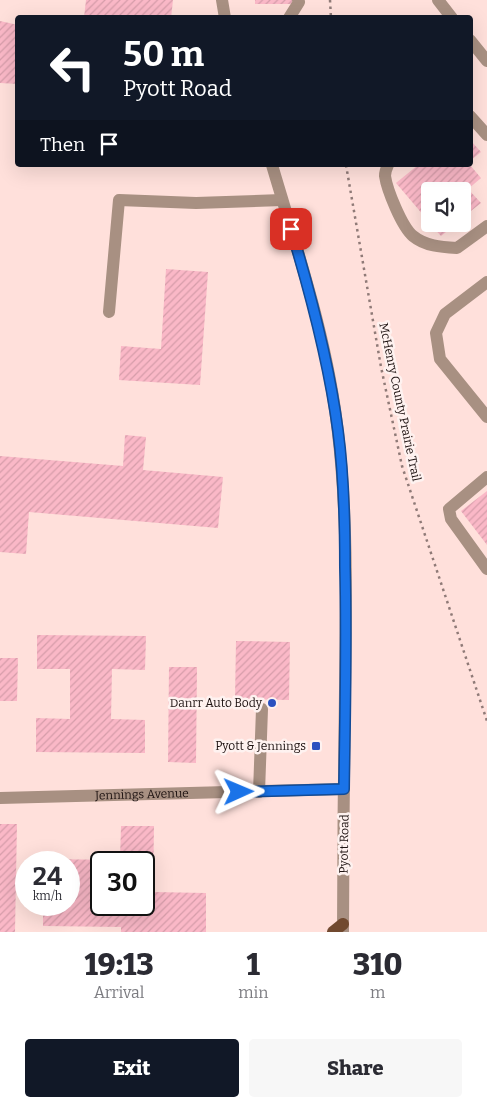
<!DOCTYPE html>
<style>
body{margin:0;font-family:Bitter,serif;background:#f7f7f7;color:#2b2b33;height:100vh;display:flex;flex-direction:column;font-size:19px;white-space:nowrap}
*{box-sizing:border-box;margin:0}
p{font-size:16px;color:#7c7c81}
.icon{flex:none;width:28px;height:28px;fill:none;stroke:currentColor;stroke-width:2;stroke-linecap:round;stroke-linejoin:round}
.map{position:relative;height:932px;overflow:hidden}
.sheet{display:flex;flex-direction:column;background:#fff;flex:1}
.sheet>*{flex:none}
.top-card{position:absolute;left:15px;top:15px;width:458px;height:152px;border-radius:5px;box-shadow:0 5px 20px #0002;background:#111827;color:#fff;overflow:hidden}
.fabs{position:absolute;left:421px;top:182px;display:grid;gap:10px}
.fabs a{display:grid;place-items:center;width:50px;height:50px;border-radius:5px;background:#fff;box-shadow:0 5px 20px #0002;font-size:25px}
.speed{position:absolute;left:15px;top:851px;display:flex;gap:10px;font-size:25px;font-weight:700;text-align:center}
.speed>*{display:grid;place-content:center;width:65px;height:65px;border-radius:50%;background:#fff;box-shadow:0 5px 20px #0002;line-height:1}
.speed small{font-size:12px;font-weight:400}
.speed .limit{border:2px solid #111;border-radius:8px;background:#fff;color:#111}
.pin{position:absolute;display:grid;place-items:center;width:42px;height:42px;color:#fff;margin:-21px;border-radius:10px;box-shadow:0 2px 8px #0006}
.me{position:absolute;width:55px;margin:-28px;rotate:89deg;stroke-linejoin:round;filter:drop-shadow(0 0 4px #0008)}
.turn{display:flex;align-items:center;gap:18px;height:105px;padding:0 25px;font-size:22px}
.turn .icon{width:65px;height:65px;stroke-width:2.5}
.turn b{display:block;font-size:35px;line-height:42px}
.then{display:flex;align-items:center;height:48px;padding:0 25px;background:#0003;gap:10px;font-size:19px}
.eta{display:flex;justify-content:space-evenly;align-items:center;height:85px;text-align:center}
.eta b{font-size:30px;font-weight:800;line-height:35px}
.primary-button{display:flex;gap:10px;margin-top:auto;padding:10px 25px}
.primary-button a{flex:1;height:58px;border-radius:5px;background:#111827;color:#fff;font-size:20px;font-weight:800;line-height:58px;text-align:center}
.primary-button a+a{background:#f7f7f7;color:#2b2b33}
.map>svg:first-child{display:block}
.building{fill:url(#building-hatch);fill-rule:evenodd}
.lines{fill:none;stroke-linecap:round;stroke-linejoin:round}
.path{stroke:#8f7a77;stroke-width:2.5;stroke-dasharray:2.5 4;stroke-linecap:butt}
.minor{stroke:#a89082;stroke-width:12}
.major{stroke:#71492f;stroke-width:12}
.route-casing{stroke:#114b97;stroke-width:12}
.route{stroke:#1a73e8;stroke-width:9}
.poi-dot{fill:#2b51c0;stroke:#fef2f0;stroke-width:2}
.labels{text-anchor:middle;stroke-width:5;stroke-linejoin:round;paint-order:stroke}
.street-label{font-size:12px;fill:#1c1110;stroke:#fef2f0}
.poi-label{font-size:12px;fill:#1c1110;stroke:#fef2f0;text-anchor:end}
</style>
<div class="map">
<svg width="487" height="932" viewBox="0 0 487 932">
<defs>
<pattern id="building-hatch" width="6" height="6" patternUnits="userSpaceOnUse" patternTransform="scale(1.25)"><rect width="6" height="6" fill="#fab8c7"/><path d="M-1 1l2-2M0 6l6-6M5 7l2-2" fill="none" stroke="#d69daa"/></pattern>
</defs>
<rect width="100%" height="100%" fill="#ffe0db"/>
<!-- building -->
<g class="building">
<polygon points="86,0 173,0 171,18 84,18"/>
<rect x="255" y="0" width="37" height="4"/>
<polygon points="0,21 18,25 18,84 0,83"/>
<polygon points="470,140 481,152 470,161"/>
<polygon points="418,165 470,165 481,178 468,189 481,203 462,218 462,191 430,191 430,223 396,183"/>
<polygon points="430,224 456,224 441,236"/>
<polygon points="166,269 208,272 200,385 119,380 121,346 161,349"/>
<polygon points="125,435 146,437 143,470 223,477 218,528 29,512 26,554 0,552 0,456 123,466"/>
<polygon points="487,491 487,545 461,511"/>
<polygon points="37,635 146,636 145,670 112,669 111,719 145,720 145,753 36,752 36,718 70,719 70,669 37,669"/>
<polygon points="236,641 290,642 289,700 235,699"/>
<polygon points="0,658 18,658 17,701 0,701"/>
<polygon points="169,667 197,667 196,763 168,762"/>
<polygon points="0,824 17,824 15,932 0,932"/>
<path d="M121 826H154L153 892 206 893V932H121V927L43 926V905H69V862H44V859L120 860ZM101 862H144V905H101Z"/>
</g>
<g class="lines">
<!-- path -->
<g class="path">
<polyline points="330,0 331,18"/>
<polyline points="346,165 381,367 402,466 487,721"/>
</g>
<!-- minor -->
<g class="minor">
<polyline points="222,0 225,18"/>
<polyline points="438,0 452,18"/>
<polyline points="289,18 299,2 298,0"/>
<polyline points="470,40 487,61"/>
<polyline points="470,116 487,135"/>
<path d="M272 165C298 253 328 341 338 433 348 518 346 605 345 690 344 771 343 851 343 932"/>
<path d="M388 165C386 169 385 172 385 176 387 190 402 227 413 236 425 246 441 247 457 248L487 226"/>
<polyline points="487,282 445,314 436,333 440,359 487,417"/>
<polyline points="109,312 119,200 196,203 282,200"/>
<polyline points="487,477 449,509 451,519 487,569"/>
<polyline points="259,792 262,709"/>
<path id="s1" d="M0 798 344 789"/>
</g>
<!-- major -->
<polyline class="major" points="333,932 343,924"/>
</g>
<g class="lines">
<!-- route casing -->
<g class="route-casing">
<path id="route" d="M239 792 344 789C345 715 347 641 345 567 345 522 344 476 338 431 329 362 311 295 291 229"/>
</g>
<!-- route -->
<use href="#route" class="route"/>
</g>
<!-- markers -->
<g class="poi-dot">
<circle cx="272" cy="703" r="5"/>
<rect x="311" y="741" width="10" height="10" rx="2.5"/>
</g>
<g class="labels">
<!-- street labels -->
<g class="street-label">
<text transform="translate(400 402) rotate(78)" y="4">McHenry County Prairie Trail</text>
<text dy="4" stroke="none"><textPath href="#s1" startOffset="142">Jennings Avenue</textPath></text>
<text transform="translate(344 844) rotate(-89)" y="4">Pyott Road</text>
</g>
<!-- poi labels -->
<g class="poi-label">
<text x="262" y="707">Danrr Auto Body</text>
<text x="306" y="750">Pyott &amp; Jennings</text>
</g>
</g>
</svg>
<div class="fabs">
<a><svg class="icon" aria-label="sound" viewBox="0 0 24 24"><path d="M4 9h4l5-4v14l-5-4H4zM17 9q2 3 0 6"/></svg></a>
</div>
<div class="speed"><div>24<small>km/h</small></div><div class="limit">30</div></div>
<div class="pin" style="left:291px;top:229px;background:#d93025"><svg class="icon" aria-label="arrive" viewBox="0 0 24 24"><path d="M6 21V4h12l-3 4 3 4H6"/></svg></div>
<svg class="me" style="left:239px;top:792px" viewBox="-20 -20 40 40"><path d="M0-17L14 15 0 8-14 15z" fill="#1a73e8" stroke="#fff" stroke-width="4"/></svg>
<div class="top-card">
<div class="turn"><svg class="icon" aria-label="left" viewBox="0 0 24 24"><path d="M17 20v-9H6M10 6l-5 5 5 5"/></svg><div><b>50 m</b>Pyott Road</div></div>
<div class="then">Then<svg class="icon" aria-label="arrive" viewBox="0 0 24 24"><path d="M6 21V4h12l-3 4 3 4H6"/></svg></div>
</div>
</div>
<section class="sheet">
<div class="eta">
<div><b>19:13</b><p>Arrival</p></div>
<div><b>1</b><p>min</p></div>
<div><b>310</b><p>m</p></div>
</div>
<div class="primary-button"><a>Exit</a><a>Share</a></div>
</section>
